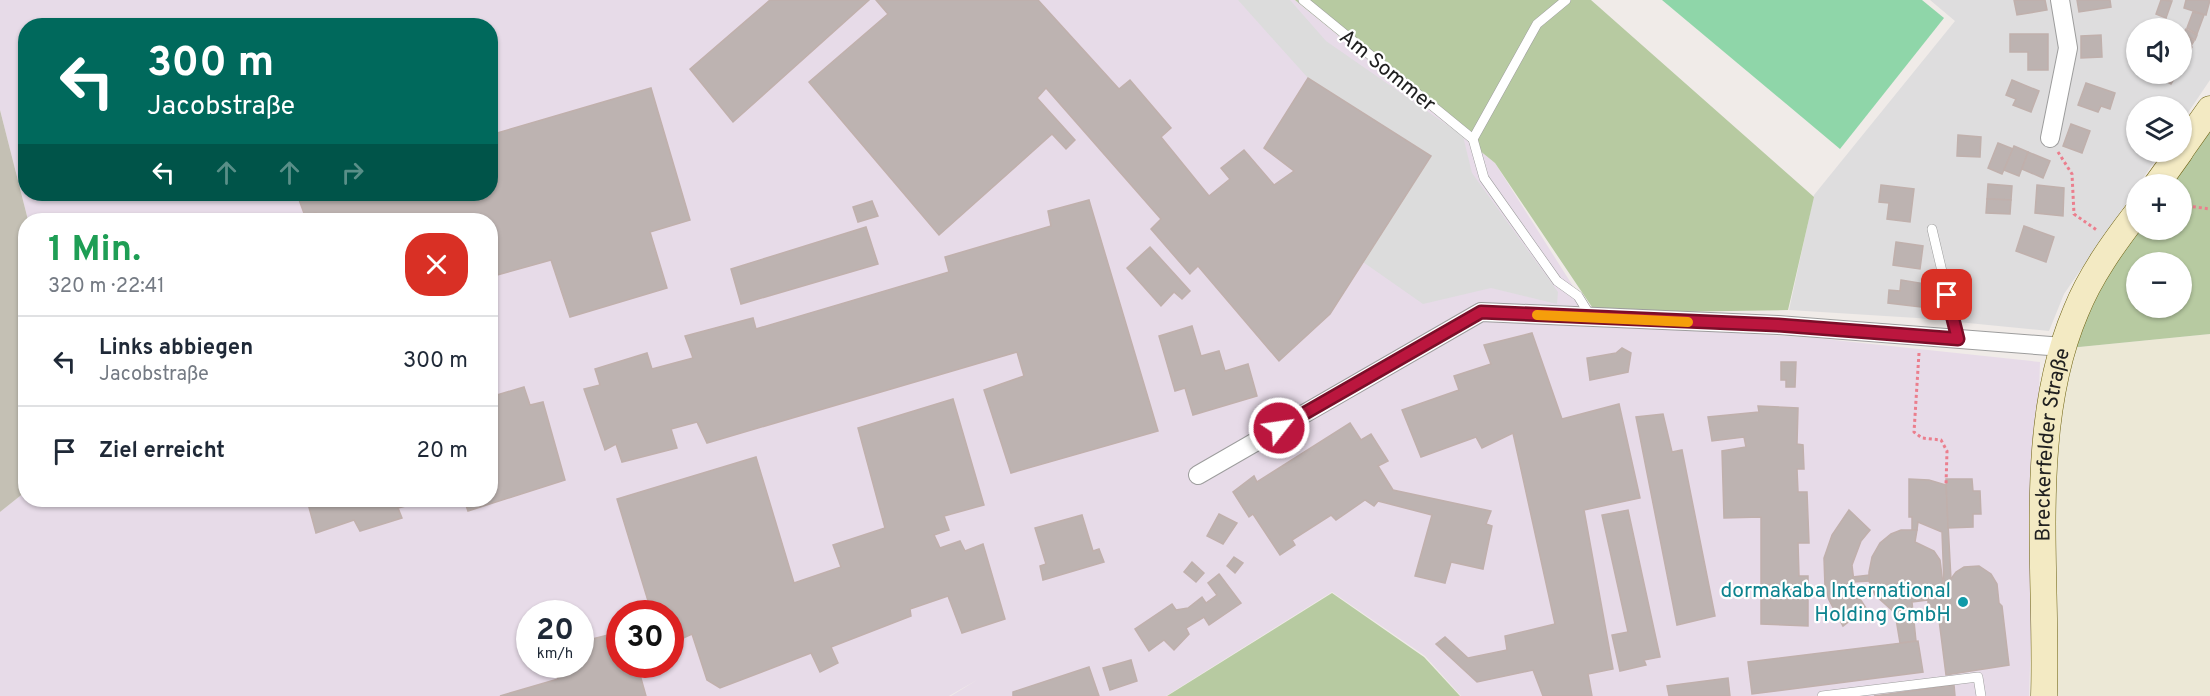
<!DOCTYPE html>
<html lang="de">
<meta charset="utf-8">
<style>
body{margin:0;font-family:Overpass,sans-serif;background:#f6f6f7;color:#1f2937;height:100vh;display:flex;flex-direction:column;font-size:22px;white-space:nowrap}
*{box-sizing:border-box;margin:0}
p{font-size:20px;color:#747a83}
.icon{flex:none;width:33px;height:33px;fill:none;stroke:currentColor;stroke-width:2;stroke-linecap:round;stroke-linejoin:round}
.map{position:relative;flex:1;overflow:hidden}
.drawer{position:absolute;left:18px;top:213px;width:480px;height:294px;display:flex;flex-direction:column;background:#fff;border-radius:24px;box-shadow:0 2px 4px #0004}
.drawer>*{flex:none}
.hud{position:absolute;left:18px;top:18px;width:480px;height:183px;border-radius:24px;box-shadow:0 2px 4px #0004;background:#00695c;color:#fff;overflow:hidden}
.fabs{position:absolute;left:2126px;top:18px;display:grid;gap:12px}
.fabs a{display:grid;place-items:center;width:66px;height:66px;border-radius:50%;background:#fff;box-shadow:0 2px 4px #0004;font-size:30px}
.speed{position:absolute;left:516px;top:600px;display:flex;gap:12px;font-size:30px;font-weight:700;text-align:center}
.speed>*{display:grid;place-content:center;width:78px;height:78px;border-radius:50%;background:#fff;box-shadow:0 2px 4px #0004;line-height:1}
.speed small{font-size:15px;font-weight:400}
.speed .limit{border:9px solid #d22;background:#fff;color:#111}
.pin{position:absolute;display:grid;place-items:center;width:51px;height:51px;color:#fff;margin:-26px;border-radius:12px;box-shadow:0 3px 9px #0006}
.me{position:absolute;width:66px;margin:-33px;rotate:60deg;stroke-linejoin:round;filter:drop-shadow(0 0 4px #0008)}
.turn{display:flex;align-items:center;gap:21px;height:126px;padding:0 30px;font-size:27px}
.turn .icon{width:78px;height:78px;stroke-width:2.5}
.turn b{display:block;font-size:42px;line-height:51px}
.lanes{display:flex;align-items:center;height:57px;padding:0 30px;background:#0003;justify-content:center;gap:30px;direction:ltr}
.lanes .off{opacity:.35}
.round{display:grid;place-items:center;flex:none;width:63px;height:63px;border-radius:24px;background:#f6f6f7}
.head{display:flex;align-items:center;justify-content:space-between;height:102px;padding:0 30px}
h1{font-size:36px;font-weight:700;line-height:45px;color:#1e9e55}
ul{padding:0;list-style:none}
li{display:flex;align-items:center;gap:18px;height:90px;padding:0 30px;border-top:2px solid #e0e1e3}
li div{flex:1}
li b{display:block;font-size:22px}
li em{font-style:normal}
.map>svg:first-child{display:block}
.residential{fill:#deddde;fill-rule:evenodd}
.industrial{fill:#e7dbe8;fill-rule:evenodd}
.construction{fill:#c4c0b4}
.farmland{fill:#ece8d6}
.forest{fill:#b7caa1;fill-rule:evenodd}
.pitch{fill:#8fd6a9}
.parking{fill:#dcdcdc}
.building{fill:#bdb3b1;stroke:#c0b0ac;stroke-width:1.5}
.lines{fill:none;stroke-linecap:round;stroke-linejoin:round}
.service-casing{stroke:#9d9d9d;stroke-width:10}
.minor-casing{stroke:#9d9d9d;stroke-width:20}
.secondary-casing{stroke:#6d6111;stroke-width:27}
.path{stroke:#eb7e8d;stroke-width:3;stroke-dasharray:3 3;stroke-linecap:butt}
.service{stroke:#fff;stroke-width:9}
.minor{stroke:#fff;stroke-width:18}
.secondary{stroke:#f3eac3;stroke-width:26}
.route-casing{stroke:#7a0e28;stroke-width:15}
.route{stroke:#bb163e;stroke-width:10}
.slow{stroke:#f59e0b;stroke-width:10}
.culture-dot{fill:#0f9aa8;stroke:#fff;stroke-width:2}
.labels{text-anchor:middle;stroke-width:4.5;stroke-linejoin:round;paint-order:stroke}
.street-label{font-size:21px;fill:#202020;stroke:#fff}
.culture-label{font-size:21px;fill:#0d838f;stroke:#fff;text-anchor:end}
</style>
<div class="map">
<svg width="2210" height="696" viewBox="0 0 2210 696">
<rect width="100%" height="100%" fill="#f0ebe8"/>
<!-- residential -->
<path class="residential" d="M1930 0H2210V80L2181 123V106H2136V152H2161L2139 184H2136V189L2064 294 2049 331 1917 318 1789 310 1814 195 1955 21ZM2136 28H2181V74H2136Z"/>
<!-- industrial -->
<path class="industrial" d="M0 0H1295L1495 163 1597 324 1815 338 2040 362 2029 696H1461L1425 656 1332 592 1166 696H951L977 680 949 696H0V512L25 492 26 500H490V220H28L0 110ZM26 26H490V194H26ZM530 614H580V664H530ZM620 614H670V664H620Z"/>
<!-- construction -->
<polygon class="construction" points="0,110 28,220 26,220 25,492 0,512"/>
<!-- farmland -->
<polygon class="farmland" points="2210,334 2210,696 2044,696 2051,474 2069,348"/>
<!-- forest -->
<g class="forest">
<polygon points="1295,0 1591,0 1814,197 1788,310 1596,313 1495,163"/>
<path d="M2210 114V334L2069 348 2119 246 2136 230H2181V184H2161ZM2136 262H2181V308H2136Z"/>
<polygon points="1332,593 1424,657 1460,696 1167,696"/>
</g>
<!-- pitch -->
<polygon class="pitch" points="1662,0 1922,0 1944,18 1840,149"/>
<!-- parking -->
<polygon class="parking" points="1238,0 1290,0 1326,41 1463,136 1472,173 1558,292 1557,304 1491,288 1423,304 1363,262 1431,156 1308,78"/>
<!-- building -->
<g class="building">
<polygon points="770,0 869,0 733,122 690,69"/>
<polygon points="876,0 1038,0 1119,89 1130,80 1171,128 1161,137 1209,196 1230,179 1221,168 1244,150 1274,185 1294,171 1264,148 1308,78 1431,156 1330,314 1279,361 1198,266 1190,274 1151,229 1161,219 1046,88 1037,98 1075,140 1066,149 1052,134 939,235 809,82 888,14"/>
<polygon points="2014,0 2045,0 2047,10 2017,15"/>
<polygon points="2077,0 2110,0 2111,7 2079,12"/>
<polygon points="2161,0 2172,1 2166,18 2156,14"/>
<polygon points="2186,0 2210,0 2206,15 2184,8"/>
<polygon points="2193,12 2204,15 2197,34 2187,28"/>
<polygon points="2186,29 2197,35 2195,40 2183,34"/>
<polygon points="2010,34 2048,34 2048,70 2028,70 2028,52 2010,52"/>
<polygon points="2183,34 2194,41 2191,46 2181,40"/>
<polygon points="2101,35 2102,57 2081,58 2081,36"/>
<polygon points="2181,41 2192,47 2181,66"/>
<polygon points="2152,74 2177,74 2171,84"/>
<polygon points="2012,80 2039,91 2031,112 2013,105 2016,99 2006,95"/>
<polygon points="2086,83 2115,93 2110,109 2101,106 2098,112 2078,105"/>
<polygon points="651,88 690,220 650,232 667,288 570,317 551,260 490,277 490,220 318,220 316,213 305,216 297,194 490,194 490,135"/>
<polygon points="2071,124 2090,131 2082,153 2063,146"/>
<polygon points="1958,135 1981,137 1980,157 1957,156"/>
<polygon points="1998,143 2013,149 2002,174 1988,168"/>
<polygon points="2014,146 2028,152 2019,176 2004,170"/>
<polygon points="2028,152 2050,161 2043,178 2022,169"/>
<polygon points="1988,184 2012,186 2011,200 1987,199"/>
<polygon points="1881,185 1914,189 1910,222 1887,219 1889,203 1879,202"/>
<polygon points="2037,185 2064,188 2063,216 2035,213"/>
<polygon points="1987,199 2011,200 2010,214 1986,213"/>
<polygon points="1089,200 1158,431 1011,473 984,390 1024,376 1017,352 707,443 697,422 671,429 677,448 622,462 616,444 605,450 584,389 600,385 595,369 647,353 652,369 693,358 685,336 753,318 756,329 949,272 945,257 1051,226 1048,211"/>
<polygon points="872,201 878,216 858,222 853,207"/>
<polygon points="2024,226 2054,237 2046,262 2016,251"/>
<polygon points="866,227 878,264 741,304 731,269"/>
<polygon points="1896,242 1923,246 1920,269 1893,265"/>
<polygon points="1150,247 1190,291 1182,299 1174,292 1161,306 1127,268"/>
<polygon points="1901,280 1932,285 1929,308 1888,303 1889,290 1900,291"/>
<polygon points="1192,326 1201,356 1219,351 1225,371 1248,364 1257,396 1193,415 1185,388 1175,391 1159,336"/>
<polygon points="1532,333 1562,419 1619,404 1640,498 1584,510 1613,669 1588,674 1592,696 1543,696 1533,670 1477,682 1436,644 1445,637 1468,658 1507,650 1505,636 1555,624 1513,433 1482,448 1476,437 1421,457 1402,410 1459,390 1454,376 1491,364 1484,345"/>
<polygon points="1622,348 1631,353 1628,372 1590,380 1587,358 1616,353"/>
<polygon points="1781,362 1796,362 1795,387 1786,387 1786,380 1781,380"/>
<polygon points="524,387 530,405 543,402 565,480 468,511 464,500 490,500 490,397"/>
<polygon points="953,399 984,505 944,516 949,530 934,535 940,548 960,541 965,551 983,544 1005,619 962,633 948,596 910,609 911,616 831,647 838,663 820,672 811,653 720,688 707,680 692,634 670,644 670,614 652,614 617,499 756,457 794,583 841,567 833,545 885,528 858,428"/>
<polygon points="1758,406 1798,408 1797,444 1803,445 1804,469 1797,469 1798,492 1807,492 1809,543 1798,543 1799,576 1808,576 1808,626 1761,624 1761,517 1724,518 1722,451 1746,447 1744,437 1712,441 1708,417 1759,412"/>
<polygon points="1663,414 1672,452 1682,450 1715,616 1677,625 1636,417"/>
<polygon points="1350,423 1361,440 1371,434 1388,461 1378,466 1393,490 1491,511 1486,524 1492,526 1483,569 1451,562 1445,583 1415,576 1432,515 1378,501 1374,506 1365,500 1336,520 1331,515 1292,540 1295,545 1280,555 1253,514 1249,517 1233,492 1254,476 1257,482"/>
<polygon points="1909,479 1929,480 1946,485 1951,580 1947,584 1944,584 1942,532 1918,522 1917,530 1912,530 1912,517 1909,517"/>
<polygon points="1946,479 1972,479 1973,491 1980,491 1981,514 1973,514 1973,527 1948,528"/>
<polygon points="307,500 429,500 398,508 402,518 360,531 354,520 316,533"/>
<polygon points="1628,510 1660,657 1644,660 1646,665 1620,671 1612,635 1628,632 1602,515"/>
<polygon points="1849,510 1870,530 1861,541 1852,565 1855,591 1866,608 1843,626 1829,600 1825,587 1824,558 1832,535"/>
<polygon points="1219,514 1237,523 1223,544 1207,536"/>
<polygon points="1082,515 1093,551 1099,549 1104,562 1043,580 1040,566 1046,564 1035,528"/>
<polygon points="1901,530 1917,530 1915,542 1934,551 1940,560 1943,584 1947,584 1956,572 1964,567 1979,566 1991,574 1997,584 1999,603 2002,606 2009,665 1946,675 1938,612 1928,605 1928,600 1912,602 1916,641 1900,643 1895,613 1875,595 1869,581 1869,572 1872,557 1880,543 1891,534"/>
<polygon points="1234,557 1243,563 1235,573 1227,566"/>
<polygon points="1192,562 1204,573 1196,582 1184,572"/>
<polygon points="1219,574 1241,603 1209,625 1204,617 1186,628 1189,634 1174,650 1164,640 1149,651 1135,629 1172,604 1176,610 1188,608 1202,597 1206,603 1217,595 1208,583"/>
<polygon points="1869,575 1869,581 1853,582 1853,577"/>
<polygon points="620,632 620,664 637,664 646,696 500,696 558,679 554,664 580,664 580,642"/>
<polygon points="1918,641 1923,672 1752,694 1748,662"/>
<polygon points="1131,660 1137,681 1110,690 1103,668"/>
<polygon points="1089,667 1099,696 1013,696 1013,692"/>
<polygon points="1728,678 1730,696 1669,696 1667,686"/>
<polygon points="1954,685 1955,696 1874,696"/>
</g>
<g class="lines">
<!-- service casing -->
<g class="service-casing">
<g id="service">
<polyline points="1303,0 1473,139"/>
<polyline points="1566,0 1537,24 1473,139 1484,178 1557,281 1578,296 1591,317"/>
<polyline points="1932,229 1958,339"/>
<polyline points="1822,696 1978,677 1981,696"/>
</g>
</g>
<!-- minor casing -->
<g class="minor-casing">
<g id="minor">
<polyline points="2050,138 2068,48 2060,0"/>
<polyline points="1198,475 1481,312 1778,325 2063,347"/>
</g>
</g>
<!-- secondary casing -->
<g class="secondary-casing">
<g id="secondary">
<polyline points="2181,150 2210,109"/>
<polyline points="2157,184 2180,152"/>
<path id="s1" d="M2044 696C2048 571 2026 428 2076 311 2090 276 2113 244 2136 214"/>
</g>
</g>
<!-- path -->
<g class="path">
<polyline points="2058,152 2072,174 2074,214 2098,231"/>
<polyline points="2181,205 2210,209"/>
<polyline points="1919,353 1914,432 1922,438 1941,440 1947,451 1946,485"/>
</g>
<!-- service -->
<use href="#service" class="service"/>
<!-- minor -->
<use href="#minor" class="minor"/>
<!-- secondary -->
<use href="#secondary" class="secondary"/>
</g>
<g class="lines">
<!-- route casing -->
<g class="route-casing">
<polyline id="route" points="1279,428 1481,312 1778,325 1958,339 1947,295"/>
</g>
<!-- route -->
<use href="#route" class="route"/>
<!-- slow -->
<polyline class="slow" points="1537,315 1688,322"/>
</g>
<!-- markers -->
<circle class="culture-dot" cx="1963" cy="602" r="6"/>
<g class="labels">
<!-- street labels -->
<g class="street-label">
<text transform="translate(1388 70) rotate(39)" y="7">Am Sommer</text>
<text dy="7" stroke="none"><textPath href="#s1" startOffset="252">Breckerfelder Straße</textPath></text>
</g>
<!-- culture labels -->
<g class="culture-label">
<text x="1951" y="597">dormakaba International<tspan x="1951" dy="24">Holding GmbH</tspan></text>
</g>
</g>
</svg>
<div class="fabs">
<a><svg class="icon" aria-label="sound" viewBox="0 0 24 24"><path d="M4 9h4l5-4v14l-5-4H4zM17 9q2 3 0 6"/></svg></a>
<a><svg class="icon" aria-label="layers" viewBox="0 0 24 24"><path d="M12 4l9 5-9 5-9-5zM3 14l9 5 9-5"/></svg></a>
<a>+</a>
<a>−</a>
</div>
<div class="speed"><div>20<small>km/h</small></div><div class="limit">30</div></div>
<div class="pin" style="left:1947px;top:295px;background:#d93025"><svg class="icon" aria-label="arrive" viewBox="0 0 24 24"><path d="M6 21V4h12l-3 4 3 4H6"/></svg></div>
<svg class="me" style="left:1279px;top:428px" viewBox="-20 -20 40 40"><circle r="17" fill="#bb163e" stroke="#fff" stroke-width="3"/><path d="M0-11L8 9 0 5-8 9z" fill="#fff"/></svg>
<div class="hud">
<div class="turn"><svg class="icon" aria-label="left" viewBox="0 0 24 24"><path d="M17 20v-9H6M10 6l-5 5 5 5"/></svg><div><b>300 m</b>Jacobstraße</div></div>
<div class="lanes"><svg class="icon" aria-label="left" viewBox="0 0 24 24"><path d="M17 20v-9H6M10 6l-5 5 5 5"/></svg><svg class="icon off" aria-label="ahead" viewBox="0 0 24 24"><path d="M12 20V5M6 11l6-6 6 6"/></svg><svg class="icon off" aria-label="ahead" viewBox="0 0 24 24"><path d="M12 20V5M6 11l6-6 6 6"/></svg><svg class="icon off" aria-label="right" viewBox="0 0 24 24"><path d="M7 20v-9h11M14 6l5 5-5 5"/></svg></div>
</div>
<section class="drawer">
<div class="head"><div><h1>1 Min.</h1><p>320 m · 22:41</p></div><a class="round" style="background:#d93025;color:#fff"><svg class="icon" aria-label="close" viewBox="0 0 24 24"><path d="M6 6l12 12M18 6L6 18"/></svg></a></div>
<ul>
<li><svg class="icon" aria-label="left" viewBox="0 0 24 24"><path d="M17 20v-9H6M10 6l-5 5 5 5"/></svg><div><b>Links abbiegen</b><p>Jacobstraße</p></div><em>300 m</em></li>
<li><svg class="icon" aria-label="arrive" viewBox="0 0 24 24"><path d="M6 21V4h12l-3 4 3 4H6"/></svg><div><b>Ziel erreicht</b></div><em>20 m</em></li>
</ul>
</section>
</div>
